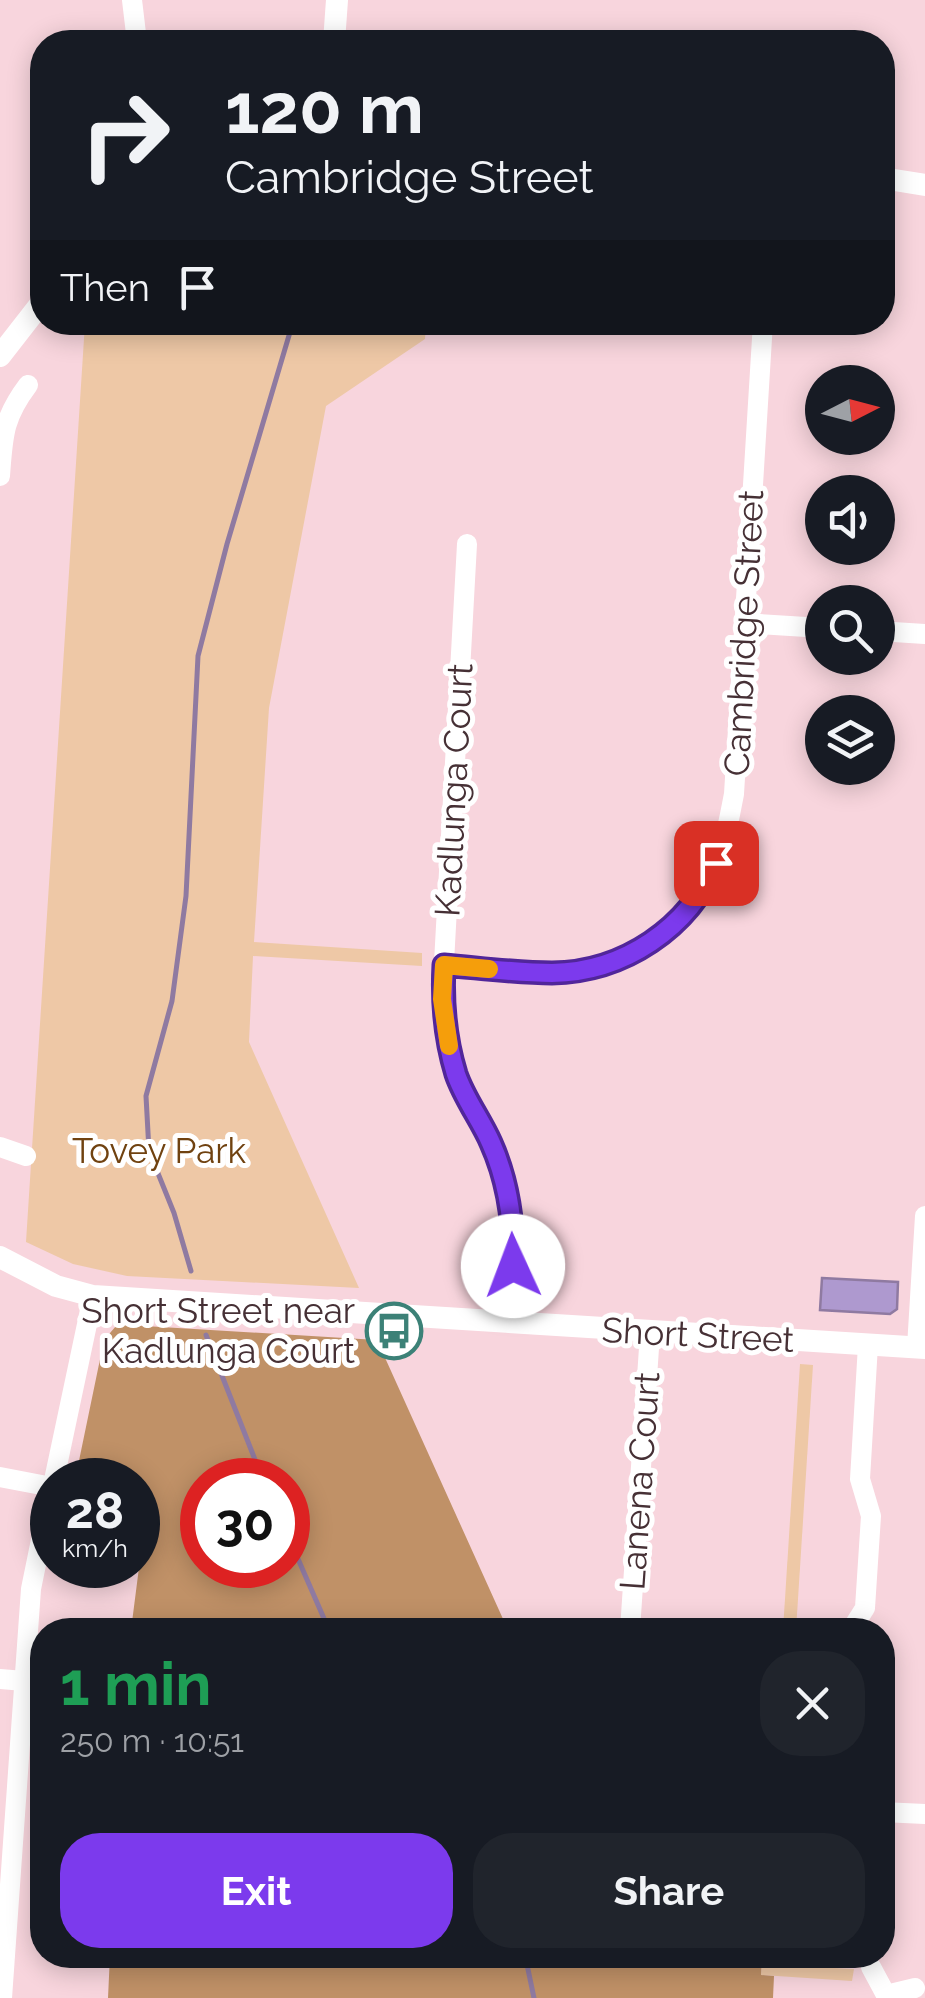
<!DOCTYPE html>
<meta charset="utf-8">
<style>
body{margin:0;font-family:Raleway,sans-serif;background:#20242c;color:#f1f3f6;height:100vh;display:flex;flex-direction:column;font-size:38px;white-space:nowrap}
*{box-sizing:border-box;margin:0}
p{font-size:32px;color:#9ea1a6}
.icon{flex:none;width:55px;height:55px;fill:none;stroke:currentColor;stroke-width:2;stroke-linecap:round;stroke-linejoin:round}
.map{position:relative;flex:1;overflow:hidden}
.side{position:absolute;left:30px;top:1618px;width:865px;height:350px;display:flex;flex-direction:column;background:#171b24;border-radius:40px;box-shadow:0 5px 25px #0003}
.side>*{flex:none}
.banner{position:absolute;left:30px;top:30px;width:865px;height:305px;border-radius:40px;box-shadow:0 5px 25px #0003;background:#171b24;color:#f1f3f6;overflow:hidden}
.needle{width:65px;rotate:84deg}
.fabs{position:absolute;left:805px;top:365px;display:grid;gap:20px}
.fabs a{display:grid;place-items:center;width:90px;height:90px;border-radius:50%;background:#171b24;box-shadow:0 5px 25px #0003;font-size:50px}
.speed{position:absolute;left:30px;top:1458px;display:flex;gap:20px;font-size:50px;font-weight:700;text-align:center}
.speed>*{display:grid;place-content:center;width:130px;height:130px;border-radius:50%;background:#171b24;box-shadow:0 5px 25px #0003;line-height:1}
.speed small{font-size:25px;font-weight:400}
.speed .limit{border:15px solid #d22;background:#fff;color:#111}
.pin{position:absolute;display:grid;place-items:center;width:85px;height:85px;color:#fff;margin:-42px;border-radius:20px;box-shadow:0 5px 15px #0006}
.me{position:absolute;width:110px;margin:-55px;rotate:358deg;stroke-linejoin:round;filter:drop-shadow(0 0 8px #0008)}
.turn{display:flex;align-items:center;gap:35px;height:210px;padding:0 30px;font-size:45px}
.turn .icon{width:130px;height:130px;stroke-width:2.5}
.turn b{display:block;font-size:70px;line-height:85px}
.then{display:flex;align-items:center;height:95px;padding:0 30px;background:#0003;gap:20px;font-size:38px}
.round{display:grid;place-items:center;flex:none;width:105px;height:105px;border-radius:40px;background:#20242c}
.head{display:flex;align-items:center;justify-content:space-between;height:170px;padding:0 30px}
h1{font-size:60px;font-weight:700;line-height:75px;color:#1e9e55}
.action{display:flex;gap:20px;margin-top:auto;padding:20px 30px}
.action a{flex:1;height:115px;border-radius:40px;background:#7c3aed;color:#fff;font-size:40px;font-weight:700;line-height:115px;text-align:center}
.action a+a{background:#20242c;color:#f1f3f6}
.map>svg:first-child{display:block}
.green{fill:#eec8a6}
.forest{fill:#c09167;fill-rule:evenodd}
.water{fill:#ae99cf;stroke:#8f7aa1;stroke-width:2.5}
.lines{fill:none;stroke-linecap:round;stroke-linejoin:round}
.stream{stroke:#8f7aa1;stroke-width:5}
.minor{stroke:#fff;stroke-width:20}
.tertiary{stroke:#fff;stroke-width:22}
.route-casing{stroke:#51269a;stroke-width:25}
.route{stroke:#7c3aed;stroke-width:18}
.slow{stroke:#f59e0b;stroke-width:18}
.labels{text-anchor:middle;stroke-width:10;stroke-linejoin:round;paint-order:stroke}
.street-label{font-size:35px;fill:#463035;stroke:#fff}
.park-label{font-size:35px;fill:#704210;stroke:#fff}
.poi-label{font-size:35px;fill:#463035;stroke:#fff;text-anchor:end}
</style>
<div class="map">
<svg width="925" height="1998" viewBox="0 0 925 1998">
<rect width="100%" height="100%" fill="#f8d5dd"/>
<!-- green -->
<g class="green">
<polygon points="85,323 426,323 425,339 326,406 269,708 254,942 422,953 422,966 253,956 249,1042 359,1288 127,1276 73,1264 26,1242"/>
<polygon points="800,1364 813,1365 796,1630 783,1630"/>
<polygon points="762,1955 777,1955 777,1965 854,1969 852,1981 761,1975"/>
</g>
<!-- forest -->
<g class="forest">
<path d="M128 1325 377 1340 508 1630H131L146 1513 138 1502V1480H75L104 1340 116 1326ZM202 1480H288V1565H202Z"/>
<polygon points="110,1955 762,1955 761,1975 774,1976 773,1998 108,1998"/>
</g>
<!-- water -->
<polygon class="water" points="822,1278 898,1282 897,1309 890,1314 820,1310"/>
<g class="lines">
<!-- stream -->
<g class="stream">
<polyline points="191,1271 174,1213 149,1151 146,1096 172,1001 186,896 198,656 227,544 293,322"/>
<polyline points="206,1335 263,1480"/>
<polyline points="288,1536 329,1630"/>
<polyline points="525,1955 534,1998"/>
</g>
<!-- minor -->
<g class="minor">
<polyline points="132,0 137,42"/>
<path d="M0 476C3 436 3 418 28 385"/>
<polyline points="467,544 442,999 457,1077 492,1144 506,1183 514,1232 510,1323"/>
<polyline points="744,623 822,628"/>
<polyline points="878,631 925,634"/>
<path d="M444 965C480 968 517 973 553 973 614 972 678 937 708 883 723 855 728 825 734 794L763 322"/>
<polyline points="0,1147 26,1156"/>
<polyline points="917,1347 925,1216"/>
<polyline points="0,1477 52,1487"/>
<polyline points="54,1480 93,1296"/>
<polyline points="630,1630 650,1333"/>
<polyline points="851,1630 865,1608 871,1516 860,1479 868,1345"/>
<polyline points="0,1679 24,1681"/>
<polyline points="882,1812 925,1814"/>
<polyline points="871,1967 886,1995 915,1988"/>
<polyline points="2,1998 31,1589 52,1486"/>
</g>
<!-- tertiary -->
<g class="tertiary">
<polyline points="334,42 337,0"/>
<polyline points="882,178 925,185"/>
<polyline points="0,356 42,302"/>
<polyline points="0,1257 56,1286 93,1296 925,1348"/>
</g>
</g>
<g class="lines">
<!-- route casing -->
<g class="route-casing">
<path id="route" d="M513 1266C514 1223 509 1183 491 1143 481 1120 464 1098 456 1074 445 1038 442 1002 444 965 480 968 517 973 552 973 624 972 689 928 716 863"/>
</g>
<!-- route -->
<use href="#route" class="route"/>
<!-- slow -->
<polyline class="slow" points="449,1046 442,999 444,965 489,969"/>
</g>
<!-- icons -->
<defs>
<g id="bus-ring" transform="scale(2.875)"><circle r="9.5" fill="#fff" stroke="#3c8177" stroke-width="1.5"/><path d="M-5-6H5V4H4V6H2V4H-2V6H-4V4H-5ZM-3.5-4V0h7V-4ZM-3.5 1.2v1.5H-2V1.2ZM2 1.2v1.5H3.5V1.2Z" fill="#3c8177"/></g>
</defs>
<g fill-rule="evenodd">
<use href="#bus-ring" x="394" y="1331"/>
</g>
<g class="labels">
<!-- street labels -->
<g class="street-label">
<text transform="translate(744 633) rotate(-87)" y="12">Cambridge Street</text>
<text transform="translate(454 790) rotate(-87)" y="12">Kadlunga Court</text>
<text transform="translate(698 1335) rotate(3)" y="12">Short Street</text>
<text transform="translate(640 1481) rotate(-86)" y="12">Lanena Court</text>
</g>
<!-- park labels -->
<g class="park-label">
<text x="159" y="1163">Tovey Park</text>
</g>
<!-- poi labels -->
<g class="poi-label">
<text x="355" y="1323">Short Street near<tspan x="355" dy="40">Kadlunga Court</tspan></text>
</g>
</g>
</svg>
<div class="fabs">
<a><svg class="needle" viewBox="-14 -14 28 28"><path d="M0-13l5 13h-10z" fill="#e53935"/><path d="M0 13l5-13h-10z" fill="#9ea1a6"/></svg></a>
<a><svg class="icon" aria-label="sound" viewBox="0 0 24 24"><path d="M4 9h4l5-4v14l-5-4H4zM17 9q2 3 0 6"/></svg></a>
<a><svg class="icon" aria-label="search" viewBox="0 0 24 24"><circle cx="10" cy="10" r="6"/><path d="M15 15l6 6"/></svg></a>
<a><svg class="icon" aria-label="layers" viewBox="0 0 24 24"><path d="M12 4l9 5-9 5-9-5zM3 14l9 5 9-5"/></svg></a>
</div>
<div class="speed"><div>28<small>km/h</small></div><div class="limit">30</div></div>
<div class="pin" style="left:716px;top:863px;background:#d93025"><svg class="icon" aria-label="arrive" viewBox="0 0 24 24"><path d="M6 21V4h12l-3 4 3 4H6"/></svg></div>
<svg class="me" style="left:513px;top:1266px" viewBox="-20 -20 40 40"><circle r="19" fill="#fff"/><path d="M0-13L10 11 0 6-10 11z" fill="#7c3aed"/></svg>
<div class="banner">
<div class="turn"><svg class="icon" aria-label="right" viewBox="0 0 24 24"><path d="M7 20v-9h11M14 6l5 5-5 5"/></svg><div><b>120 m</b>Cambridge Street</div></div>
<div class="then">Then<svg class="icon" aria-label="arrive" viewBox="0 0 24 24"><path d="M6 21V4h12l-3 4 3 4H6"/></svg></div>
</div>
<section class="side">
<div class="head"><div><h1>1 min</h1><p>250 m · 10:51</p></div><a class="round"><svg class="icon" aria-label="close" viewBox="0 0 24 24"><path d="M6 6l12 12M18 6L6 18"/></svg></a></div>
<div class="action"><a>Exit</a><a>Share</a></div>
</section>
</div>
